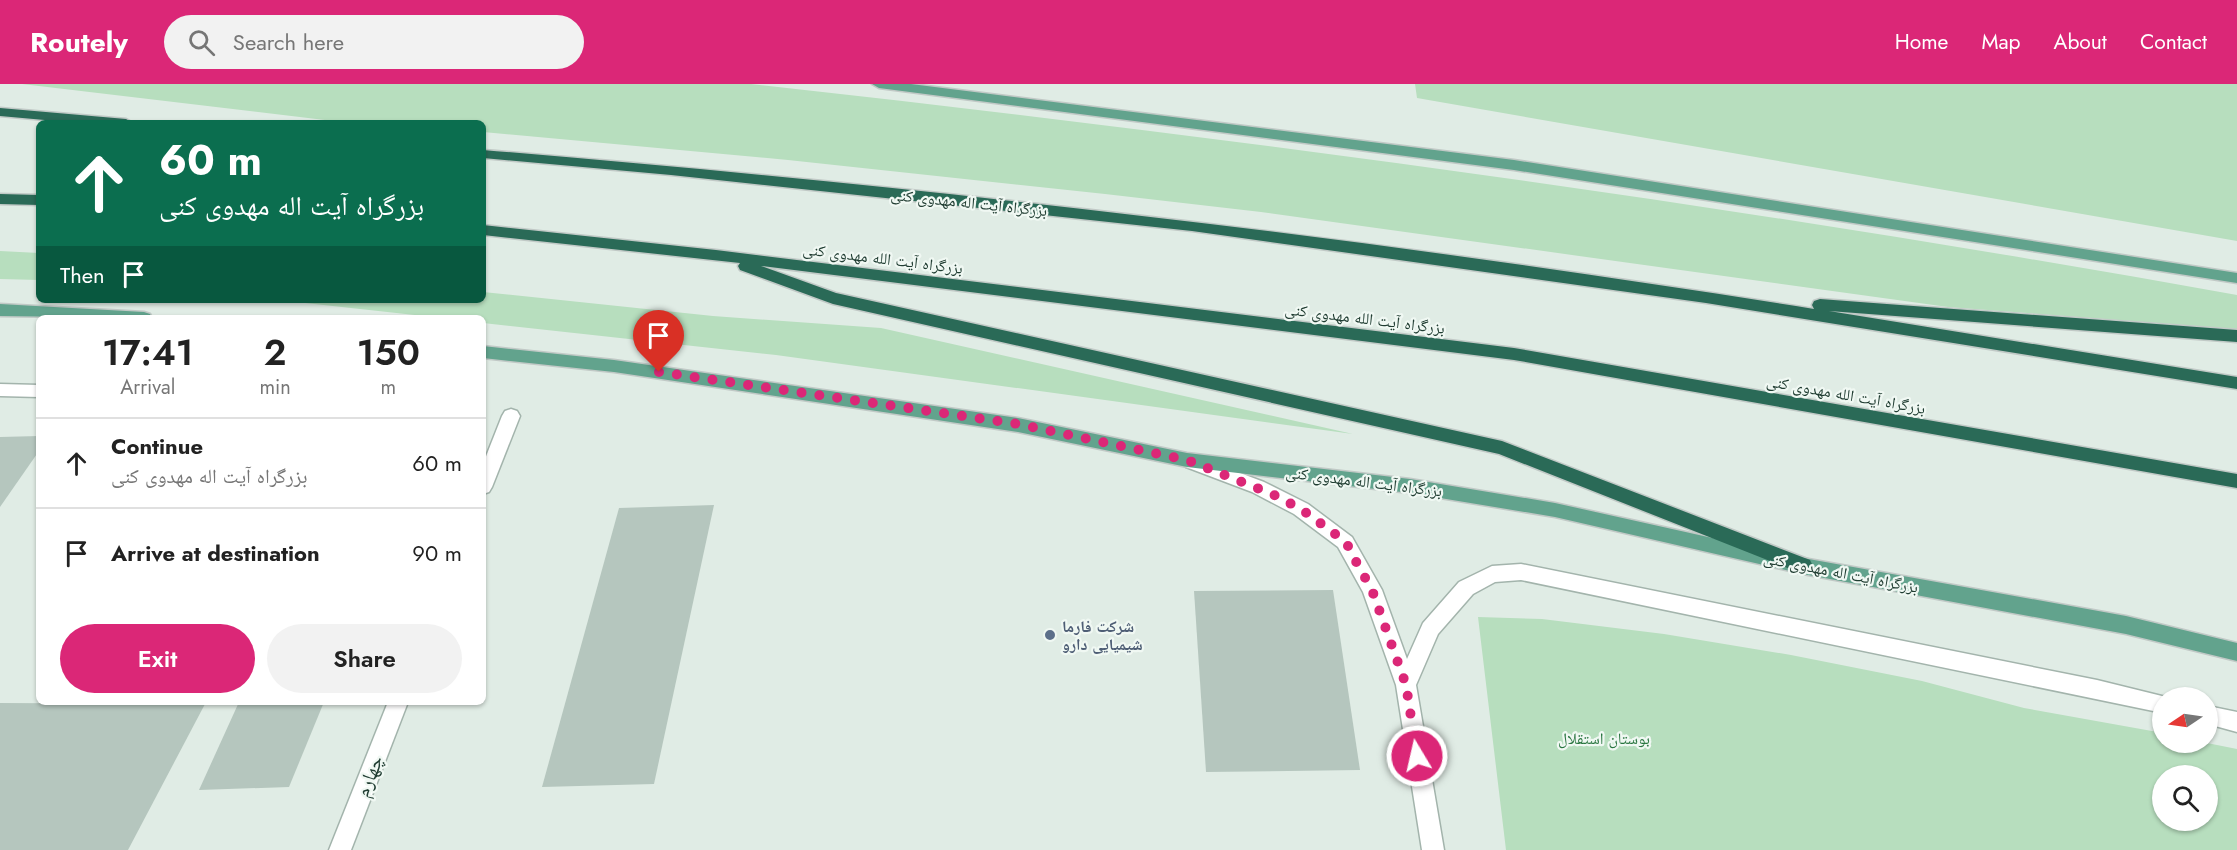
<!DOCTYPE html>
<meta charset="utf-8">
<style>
body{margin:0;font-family:Jost,"Noto Naskh Arabic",sans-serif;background:#f2f2f2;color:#222;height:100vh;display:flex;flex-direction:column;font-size:22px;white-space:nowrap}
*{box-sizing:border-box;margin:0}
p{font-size:20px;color:#767676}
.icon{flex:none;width:33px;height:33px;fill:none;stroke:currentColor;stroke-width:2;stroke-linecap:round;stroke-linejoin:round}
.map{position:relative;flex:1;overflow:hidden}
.sheet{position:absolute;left:36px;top:231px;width:450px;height:390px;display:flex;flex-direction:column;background:#fff;border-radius:9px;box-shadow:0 2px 4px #0004}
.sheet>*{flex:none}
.guide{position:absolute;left:36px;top:36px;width:450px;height:183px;border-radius:9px;box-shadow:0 2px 4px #0004;background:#0b6e4f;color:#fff;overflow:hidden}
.needle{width:39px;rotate:257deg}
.fabs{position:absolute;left:2152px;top:603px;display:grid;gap:12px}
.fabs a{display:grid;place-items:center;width:66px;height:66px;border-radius:50%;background:#fff;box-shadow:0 2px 4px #0004;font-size:30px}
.pin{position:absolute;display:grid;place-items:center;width:51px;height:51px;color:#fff;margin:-62px -26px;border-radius:50% 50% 50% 0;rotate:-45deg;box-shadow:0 0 6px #0007}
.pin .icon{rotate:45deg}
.me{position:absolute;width:66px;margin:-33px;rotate:351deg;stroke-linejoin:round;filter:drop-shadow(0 0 4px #0008)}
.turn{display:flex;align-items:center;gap:21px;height:126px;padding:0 24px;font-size:27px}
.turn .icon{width:78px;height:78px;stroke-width:2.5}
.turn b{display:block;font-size:42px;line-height:51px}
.then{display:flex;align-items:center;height:57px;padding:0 24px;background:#0003;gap:12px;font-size:22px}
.eta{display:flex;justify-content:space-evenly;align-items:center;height:102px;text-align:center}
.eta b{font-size:36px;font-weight:600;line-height:42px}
.action{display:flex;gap:12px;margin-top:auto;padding:12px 24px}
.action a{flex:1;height:69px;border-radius:36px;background:#db2777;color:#fff;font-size:24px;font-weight:600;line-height:69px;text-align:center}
.action a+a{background:#f2f2f2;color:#222}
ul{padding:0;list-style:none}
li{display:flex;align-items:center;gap:18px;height:90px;padding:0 24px;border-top:2px solid #e0e0e0}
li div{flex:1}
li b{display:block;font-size:22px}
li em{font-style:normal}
header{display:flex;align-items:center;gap:36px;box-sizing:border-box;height:84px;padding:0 30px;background:#db2777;color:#fff}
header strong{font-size:28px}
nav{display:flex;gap:33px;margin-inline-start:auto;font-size:21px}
.search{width:420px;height:54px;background:#f2f2f2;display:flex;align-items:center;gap:15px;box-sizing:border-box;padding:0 21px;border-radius:33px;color:#767676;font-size:22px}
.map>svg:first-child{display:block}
.green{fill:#b7debe;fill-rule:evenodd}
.building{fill:#b5c6be}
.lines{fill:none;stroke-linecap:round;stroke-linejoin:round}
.minor-casing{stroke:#a3b4ac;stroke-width:3}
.major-casing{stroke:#c1c9c6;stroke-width:3}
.highway-casing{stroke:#c1c9c6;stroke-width:3}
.minor{fill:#fff;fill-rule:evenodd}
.major{fill:#62a38d;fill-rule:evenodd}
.highway{fill:#2a6a57;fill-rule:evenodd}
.route{stroke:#db2777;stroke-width:10;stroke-dasharray:0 18}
.service-dot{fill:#5c6f8a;stroke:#f0f8f3;stroke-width:2}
.labels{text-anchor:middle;stroke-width:4.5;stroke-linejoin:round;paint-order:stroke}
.street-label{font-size:16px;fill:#203d32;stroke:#f0f8f3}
.service-label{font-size:16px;font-weight:bold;fill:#4e5e75;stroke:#f0f8f3;text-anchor:start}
.park-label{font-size:16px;fill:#28753f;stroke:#f0f8f3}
.near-street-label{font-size:20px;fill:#203d32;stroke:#f0f8f3}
</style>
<header>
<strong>Routely</strong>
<div class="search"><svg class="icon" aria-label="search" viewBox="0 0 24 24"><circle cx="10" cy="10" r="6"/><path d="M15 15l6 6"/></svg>Search here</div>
<nav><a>Home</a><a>Map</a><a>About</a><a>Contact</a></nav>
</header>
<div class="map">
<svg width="2237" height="766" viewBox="0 0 2237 766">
<rect width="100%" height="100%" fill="#e0ece5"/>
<!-- green -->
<g class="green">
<path d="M22 0H751L778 3C1266 57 1754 124 2237 211V245L1948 223 1261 128 1105 110 788 76 483 48V39H364L333 37Z"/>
<polygon points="1415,0 2237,0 2237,157 1417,14"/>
<polygon points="0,167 39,169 39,196 0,195"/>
<polygon points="483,208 713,232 881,244 1353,350 776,271 483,239 483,234 442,234 278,216 483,216"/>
<path d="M1478 533 1542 535 1664 550 1791 571 1922 597 2024 624 2163 649V658L2207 659 2237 665V766H1506ZM2163 692H2208V736H2163Z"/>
</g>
<!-- building -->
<g class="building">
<polygon points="39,352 39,367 0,423 0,353"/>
<polygon points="714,421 654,700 542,703 619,424"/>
<polygon points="1333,506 1360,686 1206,688 1194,507"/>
<polygon points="239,618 324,618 289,703 199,706"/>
<polygon points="0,619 205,620 128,766 0,766"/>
</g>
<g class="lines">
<!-- minor casing -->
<g class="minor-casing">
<g id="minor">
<polygon points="0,300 39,301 39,313 0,312"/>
<polygon points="511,325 517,327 520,332 492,403 489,408 483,410 483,380 502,332 505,327"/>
<polygon points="1192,371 1264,398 1308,420 1352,453 1382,506 1407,575 1423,539 1459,498 1492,482 1521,480 2097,596 2170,614 2163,614 2163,629 1521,496 1495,498 1473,510 1438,550 1416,601 1444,766 1422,766 1396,601 1363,508 1338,463 1294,430 1252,408 1186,383 1183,378 1186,373"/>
<polygon points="388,618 408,618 351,766 329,766"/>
<polygon points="2208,622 2237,628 2237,648 2208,640"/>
</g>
</g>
<!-- major casing -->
<g class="major-casing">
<g id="major">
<polygon points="872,0 911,0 1514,76 2237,189 2237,199 1514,86 879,4"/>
<polygon points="0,220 144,228 150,230 152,234 0,232"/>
<polygon points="483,262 614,276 1018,334 1187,369 1410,395 1555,419 1803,474 2126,532 2237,559 2237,577 2126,550 1803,490 1555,433 1410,409 1187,383 1018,348 614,288 483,274"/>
</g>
</g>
<!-- highway casing -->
<g class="highway-casing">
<g id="highway">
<polygon points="0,24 126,35 133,39 78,39 0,32"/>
<path d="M483 66C928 103 1373 154 1814 225L1812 221 1814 217 1820 215 2237 246V258L1829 227 2237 293V305L1706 219 1192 147 671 91 483 74Z"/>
<polygon points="0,110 39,111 39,121 0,120"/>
<polygon points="483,141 716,166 1514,264 2237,390 2237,404 1514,276 761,182 836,209 1502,357 1810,476 1813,482 1810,488 1803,490 1499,370 833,220 740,186 738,182 740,179 483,151"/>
</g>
</g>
<!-- minor -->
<use href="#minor" class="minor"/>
<!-- major -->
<use href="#major" class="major"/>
<!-- highway -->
<use href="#highway" class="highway"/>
</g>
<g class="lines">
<!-- route -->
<polyline class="route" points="659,288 1018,340 1187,376 1272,410 1301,425 1346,458 1354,474 1372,506 1406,601 1417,672"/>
</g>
<!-- markers -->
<circle class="service-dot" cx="1050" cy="551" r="6"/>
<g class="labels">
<!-- street labels -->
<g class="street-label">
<text transform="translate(969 118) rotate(6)" y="6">بزرگراه آیت اله مهدوی کنی</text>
<text transform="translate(883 174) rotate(7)" y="6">بزرگراه آیت الله مهدوی کنی</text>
<text transform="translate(1365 234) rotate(7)" y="6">بزرگراه آیت الله مهدوی کنی</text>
<text transform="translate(1846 310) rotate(10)" y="6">بزرگراه آیت الله مهدوی کنی</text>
<text transform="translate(1364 397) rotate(7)" y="6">بزرگراه آیت اله مهدوی کنی</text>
<text transform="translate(1841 488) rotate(11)" y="6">بزرگراه آیت اله مهدوی کنی</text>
</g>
<!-- service labels -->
<g class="service-label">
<text x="1062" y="548">شرکت فارما<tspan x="1062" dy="18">شیمیایی دارو</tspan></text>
</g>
<!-- park labels -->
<g class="park-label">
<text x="1604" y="660">بوستان استقلال</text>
</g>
<!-- near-street labels -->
<g class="near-street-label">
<text transform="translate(369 692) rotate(-68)" y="7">چهارم</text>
</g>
</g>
</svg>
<div class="fabs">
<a><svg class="needle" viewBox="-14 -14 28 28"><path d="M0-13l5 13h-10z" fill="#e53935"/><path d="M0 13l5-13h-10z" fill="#767676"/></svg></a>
<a><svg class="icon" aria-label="search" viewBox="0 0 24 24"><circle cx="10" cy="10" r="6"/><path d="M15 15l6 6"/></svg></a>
</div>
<div class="pin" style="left:659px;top:288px;background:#d93025"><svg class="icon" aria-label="arrive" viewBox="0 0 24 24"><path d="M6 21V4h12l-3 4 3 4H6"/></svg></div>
<svg class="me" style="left:1417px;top:672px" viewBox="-20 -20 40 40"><circle r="17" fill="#db2777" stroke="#fff" stroke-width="3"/><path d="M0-11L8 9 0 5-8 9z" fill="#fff"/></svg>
<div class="guide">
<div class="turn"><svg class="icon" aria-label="ahead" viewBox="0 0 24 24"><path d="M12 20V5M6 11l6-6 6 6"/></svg><div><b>60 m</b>بزرگراه آیت اله مهدوی کنی</div></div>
<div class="then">Then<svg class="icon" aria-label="arrive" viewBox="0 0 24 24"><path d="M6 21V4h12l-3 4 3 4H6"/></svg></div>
</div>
<section class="sheet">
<div class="eta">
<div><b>17:41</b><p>Arrival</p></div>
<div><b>2</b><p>min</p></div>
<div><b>150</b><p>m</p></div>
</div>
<ul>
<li><svg class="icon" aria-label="ahead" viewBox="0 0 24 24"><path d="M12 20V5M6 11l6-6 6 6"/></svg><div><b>Continue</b><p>بزرگراه آیت اله مهدوی کنی</p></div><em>60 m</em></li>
<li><svg class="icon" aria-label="arrive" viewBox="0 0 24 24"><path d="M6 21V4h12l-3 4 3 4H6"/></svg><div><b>Arrive at destination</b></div><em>90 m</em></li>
</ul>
<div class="action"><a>Exit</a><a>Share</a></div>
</section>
</div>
